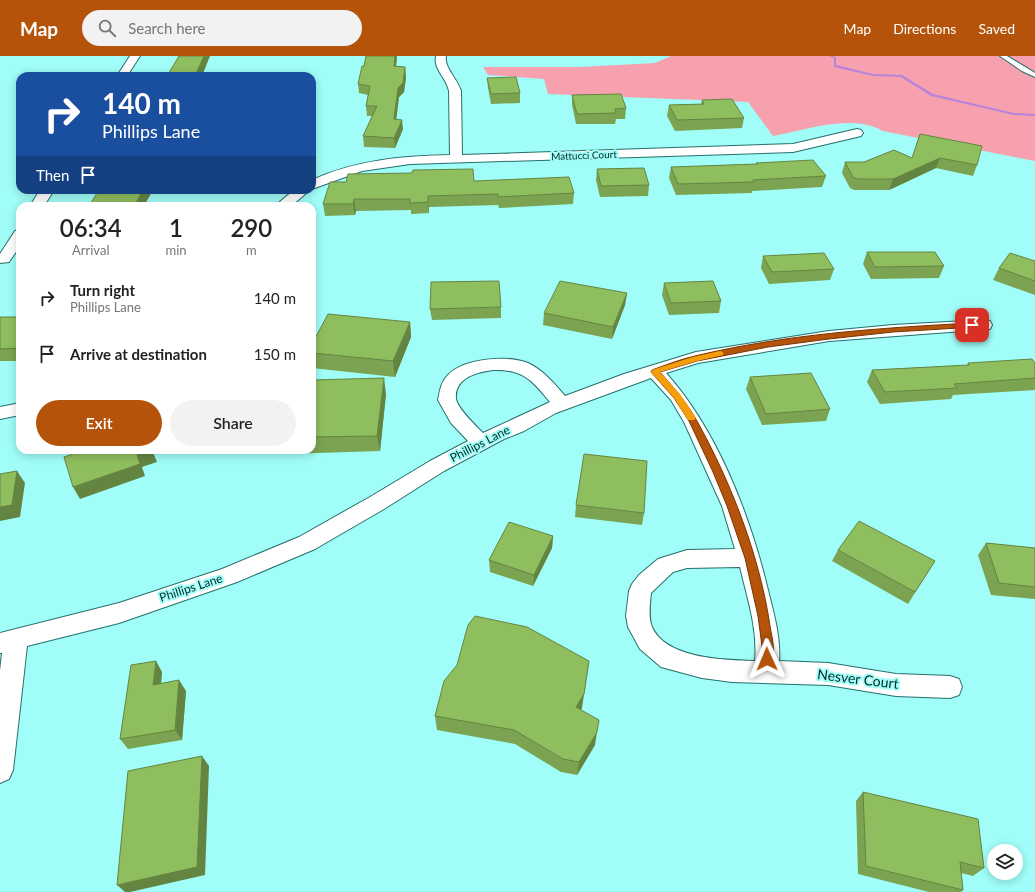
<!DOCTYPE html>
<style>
body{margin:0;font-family:Lato,sans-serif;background:#f2f2f2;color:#222;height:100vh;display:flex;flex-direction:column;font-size:15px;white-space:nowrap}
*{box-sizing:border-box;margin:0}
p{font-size:13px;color:#767676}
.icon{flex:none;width:22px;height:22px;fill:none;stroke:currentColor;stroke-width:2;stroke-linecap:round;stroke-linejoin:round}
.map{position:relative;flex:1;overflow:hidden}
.panel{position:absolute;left:16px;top:146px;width:300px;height:252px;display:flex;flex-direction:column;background:#fff;border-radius:12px;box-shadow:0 2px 10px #0003}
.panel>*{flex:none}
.guide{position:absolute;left:16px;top:16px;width:300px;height:122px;border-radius:12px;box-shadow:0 2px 10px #0003;background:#1a4fa0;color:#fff;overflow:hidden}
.tools{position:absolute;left:987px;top:788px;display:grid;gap:8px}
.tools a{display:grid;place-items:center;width:36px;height:36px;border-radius:50%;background:#fff;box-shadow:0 2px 10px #0003;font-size:20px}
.pin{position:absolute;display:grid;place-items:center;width:34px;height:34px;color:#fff;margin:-17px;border-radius:8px;box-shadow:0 2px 6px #0006}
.me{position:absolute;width:44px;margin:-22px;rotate:359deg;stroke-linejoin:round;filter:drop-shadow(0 0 3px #0008)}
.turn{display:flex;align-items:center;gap:14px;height:84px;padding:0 20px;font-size:18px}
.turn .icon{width:52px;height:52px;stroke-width:2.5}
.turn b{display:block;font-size:28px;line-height:34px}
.then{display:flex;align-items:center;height:38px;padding:0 20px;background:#0003;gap:8px;font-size:15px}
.eta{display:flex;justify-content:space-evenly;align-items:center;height:68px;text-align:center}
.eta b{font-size:24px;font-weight:600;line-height:28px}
.cta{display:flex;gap:8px;margin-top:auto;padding:8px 20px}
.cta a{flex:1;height:46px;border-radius:24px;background:#b45309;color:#fff;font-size:16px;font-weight:600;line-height:46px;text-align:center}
.cta a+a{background:#f2f2f2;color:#222}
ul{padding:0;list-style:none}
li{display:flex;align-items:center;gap:12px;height:56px;padding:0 20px}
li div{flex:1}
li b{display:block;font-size:15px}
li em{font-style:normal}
header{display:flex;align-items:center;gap:24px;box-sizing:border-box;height:56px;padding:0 20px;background:#b45309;color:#fff}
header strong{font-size:19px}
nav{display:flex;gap:22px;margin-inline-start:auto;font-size:14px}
.search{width:280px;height:36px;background:#f2f2f2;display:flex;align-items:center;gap:10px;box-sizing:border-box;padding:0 14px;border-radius:22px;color:#767676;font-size:15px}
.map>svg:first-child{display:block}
.green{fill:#f8a1ae}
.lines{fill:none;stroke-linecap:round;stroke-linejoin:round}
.stream{fill:#b884db;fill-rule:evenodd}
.lane-casing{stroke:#266f6c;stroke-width:2}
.street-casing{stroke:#266f6c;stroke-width:2}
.lane{fill:#fff;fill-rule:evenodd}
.street{fill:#fff;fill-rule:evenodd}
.wall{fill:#7ba351}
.shaded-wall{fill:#648542}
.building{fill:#8fbe5e;stroke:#648542}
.route{fill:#b45309;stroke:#753606}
.slow{fill:#f59e0b}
.labels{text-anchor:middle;stroke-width:4;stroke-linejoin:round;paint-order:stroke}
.far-street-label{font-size:10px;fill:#002b29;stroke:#a0fdf7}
.street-label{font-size:12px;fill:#002b29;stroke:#a0fdf7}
.near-street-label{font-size:14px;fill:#002b29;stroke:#a0fdf7}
</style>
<header>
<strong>Map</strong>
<div class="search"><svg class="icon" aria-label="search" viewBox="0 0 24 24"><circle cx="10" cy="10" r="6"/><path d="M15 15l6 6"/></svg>Search here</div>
<nav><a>Map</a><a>Directions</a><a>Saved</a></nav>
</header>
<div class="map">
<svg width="1035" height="836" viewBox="0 0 1035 836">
<rect width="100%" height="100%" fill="#a0fdf7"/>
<!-- green -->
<path class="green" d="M671 0H1035V105L883 75C852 57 806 74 773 80L748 46 548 38 544 23 488 19 483 11H581L655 7Z"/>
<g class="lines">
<!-- stream -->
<polygon class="stream" points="829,0 833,0 836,1 836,9 873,18 902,19 933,38 1014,57 1035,58 1035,60 1014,59 931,40 901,21 873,20 834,11 834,2"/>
<!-- lane casing -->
<g class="lane-casing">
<polygon id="lane" points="1000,0 1007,0 1035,17 1035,21 1022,15"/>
</g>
<!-- street casing -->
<g class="street-casing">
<g id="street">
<polygon points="130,0 140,0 127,20 117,20"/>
<path d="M436 0H446C444 12 457 22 461 35L462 99 793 88 857 73 861 74 863 77 861 80 793 96 410 108 362 115 312 133V124C356 104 402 100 450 99L449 35C446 21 433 13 436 0Z"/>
<polygon points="40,134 54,134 44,150 30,150"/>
<polygon points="294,134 310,134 291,150 275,150"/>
<polygon points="20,174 20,190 9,206 0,207 0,198 15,175"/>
<path d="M984 264 990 265 992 269 990 273 829 285 698 307 666 317C717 374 749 457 767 530 773 555 781 580 779 605L828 607 896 618 950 620 959 623 962 631 959 639 950 642 896 640 828 629 732 626 702 622 661 611 640 593 628 571 626 560 629 535 632 528 639 519 658 503 687 494 735 493 722 450 684 366 671 344 651 322 556 357 524 375 504 383 444 415 384 453 315 493 237 526 119 567 27 590 13 714 9 723 0 727V615L2 597H0V577L119 547 222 513 299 481 370 441 430 405 468 385 451 367 438 344C440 334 441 326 448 319 464 302 508 299 528 307 543 314 555 328 565 340L624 318 696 296 829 275 893 269ZM493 314C523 313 532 324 550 346L483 377C476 370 458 353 456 343 454 322 477 316 493 314ZM740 511C747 541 758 573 755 605 725 604 666 603 652 571 648 561 650 548 651 537L673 516 687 512Z"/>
<polygon points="20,347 20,359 0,363 0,351"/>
</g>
</g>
<!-- lane -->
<use href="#lane" class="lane"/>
<!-- street -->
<use href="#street" class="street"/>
</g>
<!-- wall -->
<g class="wall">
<polygon points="366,0 397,0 396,10 405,11 406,21 404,36 399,41 396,63 403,73 395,92 364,91 363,80 372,60 367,60 366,50 368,39 359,37 358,28 364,10"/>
<polygon points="487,22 520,37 520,47 491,48 488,32"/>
<polygon points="572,39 626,52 625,63 616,63 615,68 576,68 572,49"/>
<polygon points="702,44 744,62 742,72 675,75 667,60 669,49 701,48"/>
<polygon points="920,78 977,109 973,120 936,112 889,134 854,134 850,132 842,117 845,106 864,106 912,102"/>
<polygon points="756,107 826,120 822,131 752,135 752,137 676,139 669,122 671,111 756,108"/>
<polygon points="597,113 649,129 648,140 600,141 596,124"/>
<polygon points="474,125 574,137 573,148 499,152 498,149 429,151 429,157 411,158 411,154 356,155 355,159 325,160 323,148"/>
<polygon points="867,196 944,210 939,222 871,223 863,208"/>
<polygon points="763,200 834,213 830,224 769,228 761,212"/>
<polygon points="1035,205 1035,239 993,224 999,212"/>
<polygon points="664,227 721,245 719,257 669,259 662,239"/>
<polygon points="627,237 625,249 612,283 543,269 544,257"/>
<polygon points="501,251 501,262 432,264 430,253"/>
<rect x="0" y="261" width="20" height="44"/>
<polygon points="410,266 411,281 395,321 312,312 312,288"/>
<polygon points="968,307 1035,307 1035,334 953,339 951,343 880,348 867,326 872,314 967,309"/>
<polygon points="750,321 830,353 826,365 762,369 746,333"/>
<polygon points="312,324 386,338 380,395 287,398 286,394 312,394"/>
<polygon points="576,449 644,457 642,469 575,461"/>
<polygon points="553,480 552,492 533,530 490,516 489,504"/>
<polygon points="986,487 1035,492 1035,543 991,539 978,499"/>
<polygon points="838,494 935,505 908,548 832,505"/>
<polygon points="162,616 161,627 186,635 182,684 128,693 120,683"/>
<polygon points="582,652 581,654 595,689 577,719 561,716 515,688 437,674 435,660"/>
<polygon points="863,736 984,812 973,820 961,817 963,834 961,836 929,836 858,818 856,745"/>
</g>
<!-- shaded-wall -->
<g class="shaded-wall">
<polygon points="204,0 210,0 202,20 195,20"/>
<polygon points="395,0 397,0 395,19 394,10"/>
<polygon points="405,11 406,21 404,36 399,41 395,73 394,63 398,32"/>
<polygon points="402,64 403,73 395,92 394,82"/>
<polygon points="940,102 936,112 889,134 893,123"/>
<polygon points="143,134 153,134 144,150 134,150"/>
<polygon points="428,140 429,151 429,157 428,146"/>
<polygon points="354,143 356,155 355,159 353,148"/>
<polygon points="627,237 625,249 612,283 613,271"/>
<polygon points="410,266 411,281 395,321 393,305"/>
<polygon points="384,322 386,338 380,395 377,380"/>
<polygon points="151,394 152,394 157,406 142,411 145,420 80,443 73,431 137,399"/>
<polygon points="17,415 25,427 20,461 0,465 0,451"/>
<polygon points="553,480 552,492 533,530 534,519"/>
<polygon points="156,605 162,616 160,639 153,629"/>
<polygon points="589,605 582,652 575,664 576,651"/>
<polygon points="179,624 186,635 182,684 175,674"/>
<polygon points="597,676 595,689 577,719 579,706"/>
<polygon points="202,700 209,710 205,819 130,836 125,836 117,829"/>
</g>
<!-- building -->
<g class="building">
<polygon points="179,0 204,0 195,20 167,20"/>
<polygon points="366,0 395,0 394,10 405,11 403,27 398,32 394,63 402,64 394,82 363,80 377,50 366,50 370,30 358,28 362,10 364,10"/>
<polygon points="516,21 520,37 491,38 487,22"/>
<polygon points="621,38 626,52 615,53 616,57 577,58 572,39"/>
<polygon points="732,43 744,62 677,64 669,49 704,48 702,44"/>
<polygon points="920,78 982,90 977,109 940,102 893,123 858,123 853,121 845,106 864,106 894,94 912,102"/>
<polygon points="813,104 826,120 753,124 754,126 678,128 671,111 758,108 756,107"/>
<polygon points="644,112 649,129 601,130 597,113"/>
<polygon points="473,113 474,125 569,121 574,137 498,141 498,138 428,140 428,146 410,147 410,143 354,143 353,148 323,148 330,126 346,126 348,118 412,117 413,114"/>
<polygon points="99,134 143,134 134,150 89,150"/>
<polygon points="867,196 935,196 944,210 875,211"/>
<polygon points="824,197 834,213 772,216 763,200"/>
<polygon points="1010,197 1035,205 1035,225 999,212"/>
<polygon points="499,225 501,251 430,253 431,226"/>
<polygon points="560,225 627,237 613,271 544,257"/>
<polygon points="713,225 721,245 671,247 664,227"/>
<polygon points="328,258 410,266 393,305 312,297 312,288"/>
<polygon points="0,261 20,261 20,292 0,293"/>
<polygon points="1032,303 1035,307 1035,322 954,328 957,332 885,336 872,314 969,309 968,307"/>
<polygon points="811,317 830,353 766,358 750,321"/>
<polygon points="384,322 377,380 312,381 312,324"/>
<polygon points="84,394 152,394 137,399 140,408 73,431 64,401"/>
<polygon points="584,398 647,405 644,457 576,449"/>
<polygon points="17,415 12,449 0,451 0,418"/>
<polygon points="859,465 935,505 915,536 838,494"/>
<polygon points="509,466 553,480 534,519 489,504"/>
<polygon points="986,487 1035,492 1035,531 999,527"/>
<polygon points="475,560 527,571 589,605 584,638 576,651 599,664 597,676 579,706 563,703 514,674 435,660 444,625 457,609 468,569"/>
<polygon points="156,605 153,629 179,624 175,674 120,683 131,609"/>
<polygon points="202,700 197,811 117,829 128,715"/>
<polygon points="863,736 978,763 984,812 960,806 963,834 866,810"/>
</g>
<!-- route -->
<path class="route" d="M972 267 976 269 975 271 893 276 829 283 768 291 697 305 660 316C674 332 687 347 697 365 731 426 760 501 770 570 772 582 776 596 771 606L767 608 763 606 761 603 762 590 758 560 745 502 727 450 713 416 689 365 674 342 651 316 652 314C666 309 681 303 695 300 786 278 880 272 972 267Z"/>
<!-- slow -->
<polygon class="slow" points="720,295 723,296 723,299 697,305 660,316 680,338 696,362 694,364 688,364 674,342 651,316 652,314 693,301"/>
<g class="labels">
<!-- far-street labels -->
<g class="far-street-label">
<text transform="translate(584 99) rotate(-2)" y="4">Mattucci Court</text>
</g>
<!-- street labels -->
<g class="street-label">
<text transform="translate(480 388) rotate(-27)" y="4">Phillips Lane</text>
<text transform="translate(191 532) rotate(-18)" y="4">Phillips Lane</text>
</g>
<!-- near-street labels -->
<g class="near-street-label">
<text transform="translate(858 623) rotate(7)" y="5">Nesver Court</text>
</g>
</g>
</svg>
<div class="tools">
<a><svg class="icon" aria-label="layers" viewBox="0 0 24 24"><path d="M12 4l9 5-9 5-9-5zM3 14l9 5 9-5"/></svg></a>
</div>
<div class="pin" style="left:972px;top:269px;background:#d93025"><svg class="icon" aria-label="arrive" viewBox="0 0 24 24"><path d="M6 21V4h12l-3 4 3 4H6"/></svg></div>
<svg class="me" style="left:767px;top:603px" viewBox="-20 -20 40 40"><path d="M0-17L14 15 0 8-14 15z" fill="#b45309" stroke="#fff" stroke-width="4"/></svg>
<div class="guide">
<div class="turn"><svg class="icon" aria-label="right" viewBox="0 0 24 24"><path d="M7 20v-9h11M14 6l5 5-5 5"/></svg><div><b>140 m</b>Phillips Lane</div></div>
<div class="then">Then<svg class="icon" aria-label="arrive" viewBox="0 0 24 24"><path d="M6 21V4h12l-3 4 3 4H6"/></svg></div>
</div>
<section class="panel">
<div class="eta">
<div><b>06:34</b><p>Arrival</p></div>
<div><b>1</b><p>min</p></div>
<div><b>290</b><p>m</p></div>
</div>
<ul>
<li><svg class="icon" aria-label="right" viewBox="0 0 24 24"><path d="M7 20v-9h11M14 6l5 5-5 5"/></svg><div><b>Turn right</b><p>Phillips Lane</p></div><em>140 m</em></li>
<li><svg class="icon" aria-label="arrive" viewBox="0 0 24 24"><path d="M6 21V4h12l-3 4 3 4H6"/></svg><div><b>Arrive at destination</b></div><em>150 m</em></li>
</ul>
<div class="cta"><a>Exit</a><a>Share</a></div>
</section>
</div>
